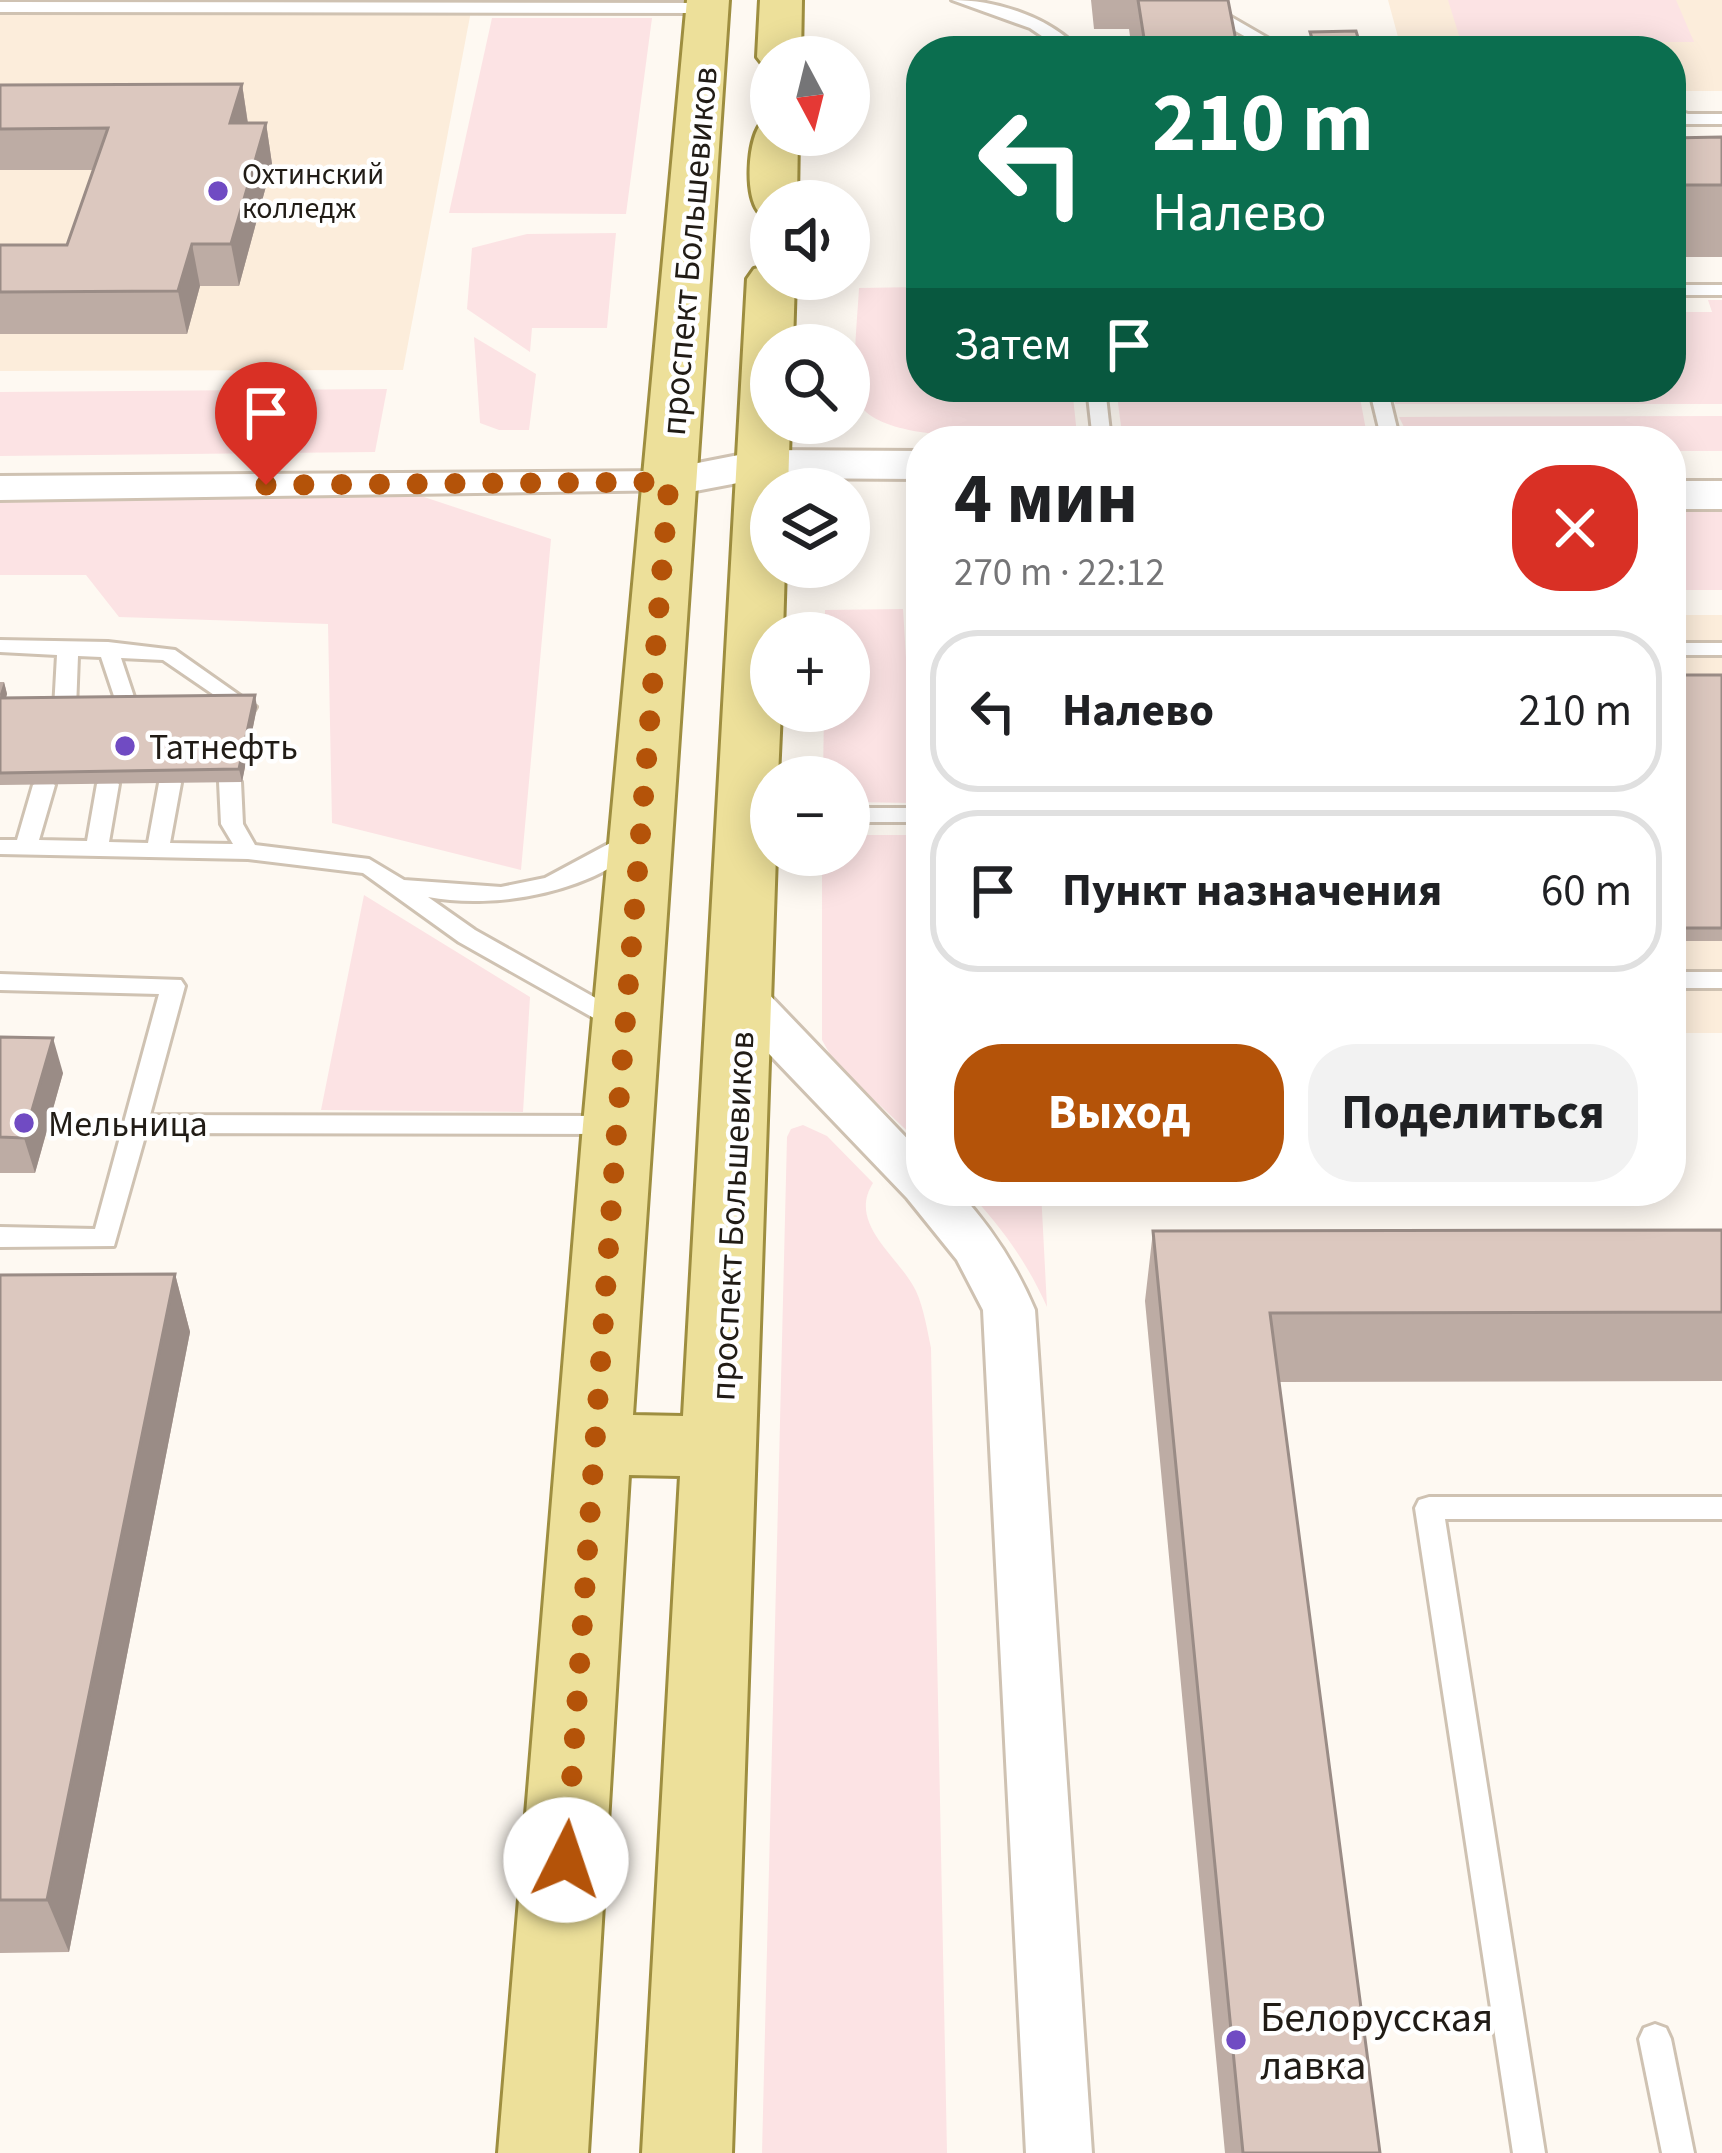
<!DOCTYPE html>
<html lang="ru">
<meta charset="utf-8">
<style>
body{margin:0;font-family:"Source Sans 3",sans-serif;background:#f2f2f2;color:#202124;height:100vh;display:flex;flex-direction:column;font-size:45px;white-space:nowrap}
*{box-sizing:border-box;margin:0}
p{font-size:39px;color:#757577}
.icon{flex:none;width:66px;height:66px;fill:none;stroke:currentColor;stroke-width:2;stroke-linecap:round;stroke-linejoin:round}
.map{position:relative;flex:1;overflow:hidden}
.panel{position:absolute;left:906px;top:426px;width:780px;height:780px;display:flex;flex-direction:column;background:#fff;border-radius:48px;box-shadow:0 6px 30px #0003}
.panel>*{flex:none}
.hud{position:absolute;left:906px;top:36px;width:780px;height:366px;border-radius:48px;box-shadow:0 6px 30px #0003;background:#0b6e4f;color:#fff;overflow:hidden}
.needle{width:78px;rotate:173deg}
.tools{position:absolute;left:750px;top:36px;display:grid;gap:24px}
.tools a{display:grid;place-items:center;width:120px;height:120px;border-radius:50%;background:#fff;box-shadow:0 6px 30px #0003;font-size:60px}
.pin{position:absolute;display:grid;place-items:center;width:102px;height:102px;color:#fff;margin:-123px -51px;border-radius:50% 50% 50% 0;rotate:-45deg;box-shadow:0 0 12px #0007}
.pin .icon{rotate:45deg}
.me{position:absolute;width:132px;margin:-66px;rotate:4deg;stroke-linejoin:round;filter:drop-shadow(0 0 9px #0008)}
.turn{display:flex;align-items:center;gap:42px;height:252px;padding:0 48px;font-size:54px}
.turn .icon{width:156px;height:156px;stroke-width:2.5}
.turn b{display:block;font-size:84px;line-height:102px}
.then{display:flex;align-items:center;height:114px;padding:0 48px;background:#0003;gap:24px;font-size:45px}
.round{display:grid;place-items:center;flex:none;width:126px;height:126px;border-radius:48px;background:#f2f2f2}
.summary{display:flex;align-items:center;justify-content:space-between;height:204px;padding:0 48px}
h1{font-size:72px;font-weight:700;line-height:90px}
.primary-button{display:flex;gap:24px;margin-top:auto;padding:24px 48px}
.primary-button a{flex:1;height:138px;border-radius:48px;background:#b45309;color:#fff;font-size:48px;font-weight:700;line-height:138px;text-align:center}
.primary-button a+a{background:#f2f2f2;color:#202124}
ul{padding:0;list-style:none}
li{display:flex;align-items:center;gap:36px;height:162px;margin:0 24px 18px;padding:0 24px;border:6px solid #e0e0e0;border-radius:48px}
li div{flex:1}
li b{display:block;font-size:45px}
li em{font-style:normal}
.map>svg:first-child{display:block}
.built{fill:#fceddb}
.green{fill:#fce3e4}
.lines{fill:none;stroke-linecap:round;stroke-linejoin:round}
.service-casing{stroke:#cfc2b2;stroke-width:6}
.minor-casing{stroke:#cfc2b2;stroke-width:6}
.tertiary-casing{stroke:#cfc2b2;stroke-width:6}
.primary-casing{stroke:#9e8e40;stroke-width:6}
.service{fill:#fff;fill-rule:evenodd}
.minor{fill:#fff;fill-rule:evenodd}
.tertiary{fill:#fff;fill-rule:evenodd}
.primary{fill:#ede09a;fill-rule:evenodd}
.wall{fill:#bdaca4}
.shaded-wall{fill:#9a8c86}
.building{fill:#dcc8bf;stroke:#9a8c86;stroke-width:3}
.route{stroke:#b45309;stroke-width:21;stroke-dasharray:0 37.8}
.poi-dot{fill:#704bc3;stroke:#fff;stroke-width:4.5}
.labels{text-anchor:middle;stroke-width:9;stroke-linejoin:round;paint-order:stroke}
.far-poi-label{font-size:30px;fill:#211c16;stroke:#fff;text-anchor:start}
.street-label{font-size:36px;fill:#211c16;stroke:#fff}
.poi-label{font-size:36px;fill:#211c16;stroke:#fff;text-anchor:start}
.near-poi-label{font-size:42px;fill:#211c16;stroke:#fff;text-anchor:start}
</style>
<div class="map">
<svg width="1722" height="2153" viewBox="0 0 1722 2153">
<rect width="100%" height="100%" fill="#fef9f2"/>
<!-- built -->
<g class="built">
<polygon points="1388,0 1722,0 1722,91 1671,91 1671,51 1401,48"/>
<polygon points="471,11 403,370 0,371 0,12"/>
<rect x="1671" y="615" width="51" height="418"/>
</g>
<!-- green -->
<g class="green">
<polygon points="1448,0 1676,0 1694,42 1461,42"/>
<polygon points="492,18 652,18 626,214 449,213"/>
<polygon points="616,233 607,328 532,328 530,352 467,309 472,248 527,234"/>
<path d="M921 287V387H1072L1077 435C1032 435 875 449 857 399 851 380 858 311 859 288Z"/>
<polygon points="1708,300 1722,300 1722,404 1395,404 1391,387 1671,387 1671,312 1712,312"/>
<polygon points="474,337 536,374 529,430 499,430 480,423"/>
<polygon points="1358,387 1368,441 1123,441 1116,388"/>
<polygon points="387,389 375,452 0,456 0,392"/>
<polygon points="1722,416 1722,451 1671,451 1671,441 1411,441 1399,417"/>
<polygon points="418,495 551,539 521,870 332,823 328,624 119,617 86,575 0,575 0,498"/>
<rect x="1671" y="510" width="51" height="80"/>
<polygon points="903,609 915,803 849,802 849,777 823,777 824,711 849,711 849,633 825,633 825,610"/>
<polygon points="859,835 918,835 919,1142 835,1063 822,1040 822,855 849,855 849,837"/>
<polygon points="364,895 530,997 523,1112 321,1110"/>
<path d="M803 1125 827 1136 873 1183C847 1224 899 1256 916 1291 924 1309 927 1329 931 1348L947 2153H762L787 1137 791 1129Z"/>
<path d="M968 1191H1041L1047 1307C1027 1262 1002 1228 968 1191Z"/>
</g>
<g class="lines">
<!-- service casing -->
<g class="service-casing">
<g id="service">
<path d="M952 0C997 0 1050 17 1081 51H1064L1030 28Z"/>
<polygon points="1208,0 1224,0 1226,14 1290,51 1271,51 1214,19"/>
<polygon points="0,2 707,3 715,8 707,13 0,12"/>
<polygon points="1671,108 1688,114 1722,114 1722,124 1686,124 1671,119"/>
<rect x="1671" y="285" width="51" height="10"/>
<polygon points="1087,387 1105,387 1111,441 1093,441"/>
<polygon points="1369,387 1387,387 1400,441 1382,441"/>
<polygon points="0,640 108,642 175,650 256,707 253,712 239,712 163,660 121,658 138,709 127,716 120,714 101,657 78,656 76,709 65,716 58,714 54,709 57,655 0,652"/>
<rect x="1671" y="643" width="51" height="12"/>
<path d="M230 775 241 782 243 824 255 845 369 859 404 880 501 887 545 878 627 834H643L646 839C599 892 496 910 428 897L475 930 631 1018 635 1024 631 1030H615L459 942 363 873 248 859 0 854V840H17L33 785 44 778 55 785 39 840 87 841 97 784 108 777 119 784 109 842 148 843 159 783 170 776 181 783 170 843 233 844 221 824 219 782Z"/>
<rect x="849" y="808" width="72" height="14"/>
<rect x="1671" y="972" width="51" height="16"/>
<polygon points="0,974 181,980 185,986 150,1115 614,1116 626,1125 614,1134 146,1133 114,1246 0,1247 0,1227 95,1229 159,994 0,990"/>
<polygon points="1429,1497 1722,1497 1722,1519 1445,1519 1545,2153 1513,2153 1415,1508 1419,1500"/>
<polygon points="1655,2024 1666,2028 1671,2039 1694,2153 1662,2153 1639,2039 1644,2028"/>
</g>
</g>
<!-- minor casing -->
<g class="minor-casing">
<g id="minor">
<polygon points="669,471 683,474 688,482 683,490 0,500 0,476"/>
<path d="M743 981 760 985 921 1153V1191H958C991 1227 1016 1265 1035 1310L1092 2153H1026L983 1310 957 1260 907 1198 726 1009 720 997 726 985Z"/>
</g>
</g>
<!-- tertiary casing -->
<g class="tertiary-casing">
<g id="tertiary">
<polygon points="764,450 921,451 921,479 764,478 669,496 652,492 645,482 652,472"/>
<rect x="1671" y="481" width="51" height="28"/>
</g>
</g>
<!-- primary casing -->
<g class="primary-casing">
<g id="primary">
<polygon points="687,0 729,0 633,1415 683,1416 747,279 754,269 771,265 771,279 795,279 793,345 771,345 771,423 790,423 788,489 771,489 771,567 785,567 783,633 771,633 771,711 781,711 778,777 771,777 771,855 776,855 732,2153 642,2153 680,1476 629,1475 588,2153 498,2153 583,1125"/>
<polygon points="760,0 802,0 801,57 771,57 771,68 764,66 757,57"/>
<path d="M771 123V135H798L797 201H771V214L758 211C745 193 748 143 760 125Z"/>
</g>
</g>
<!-- service -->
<use href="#service" class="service"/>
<!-- minor -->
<use href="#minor" class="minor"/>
<!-- tertiary -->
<use href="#tertiary" class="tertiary"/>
<!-- primary -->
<use href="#primary" class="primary"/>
</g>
<!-- wall -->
<g class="wall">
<polygon points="1091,0 1228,0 1238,51 1132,51 1129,29 1094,29"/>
<polygon points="1310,32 1362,51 1311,51 1309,43"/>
<polygon points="242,84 248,123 266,123 272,164 239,286 200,286 187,334 0,334 0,245 67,245 93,170 0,170 0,85"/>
<polygon points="1722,137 1722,257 1671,257 1671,138"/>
<rect x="1671" y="675" width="51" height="266"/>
<polygon points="0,682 4,682 7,694 6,698 257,707 242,782 0,785"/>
<polygon points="0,1037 63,1073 35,1173 0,1173"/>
<polygon points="1722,1230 1722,1381 1279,1382 1380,2153 1225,2153 1145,1301 1153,1231"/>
<polygon points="175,1274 190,1332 69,1952 0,1953 0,1275"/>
</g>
<!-- shaded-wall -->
<g class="shaded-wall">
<polygon points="242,84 248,125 230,123"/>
<polygon points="266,123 272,164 239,286 231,244"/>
<polygon points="192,244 200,286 187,334 178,291"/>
<polygon points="4,682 7,694 2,710 0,694"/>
<polygon points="255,695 257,707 242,782 239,769"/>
<polygon points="53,1038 63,1073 35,1173 24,1138"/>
<polygon points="175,1274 190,1332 69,1952 47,1900"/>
</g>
<!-- building -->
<g class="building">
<polygon points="1138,0 1228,0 1238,51 1146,51"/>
<polygon points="1356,31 1362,51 1316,51 1310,32"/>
<polygon points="1368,41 1460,41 1463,51 1371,51"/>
<polygon points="242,84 230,123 266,123 231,244 192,244 178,291 0,292 0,245 67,245 108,128 0,129 0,85"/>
<polygon points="1722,137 1722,185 1671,185 1671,138"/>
<rect x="1671" y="675" width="51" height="253"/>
<polygon points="255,695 239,769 0,773 0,698"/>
<polygon points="0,1037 53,1038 24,1138 0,1137"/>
<polygon points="1722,1230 1722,1312 1270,1313 1380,2153 1243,2153 1153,1231"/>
<polygon points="175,1274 47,1900 0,1900 0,1275"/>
</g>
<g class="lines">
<!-- route -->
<polyline class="route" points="266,485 669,482 617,1125 566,1860"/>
</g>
<!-- markers -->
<g class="poi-dot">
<circle cx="218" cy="191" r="12"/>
<circle cx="125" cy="746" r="12"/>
<circle cx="24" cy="1123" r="12"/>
<circle cx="1236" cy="2040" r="12"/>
</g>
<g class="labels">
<!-- far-poi labels -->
<g class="far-poi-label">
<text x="242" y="184">Охтинский<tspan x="242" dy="34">колледж</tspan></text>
</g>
<!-- street labels -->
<g class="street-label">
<text transform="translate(688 251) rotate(-85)" y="13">проспект Большевиков</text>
<text transform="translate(731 1216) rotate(-87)" y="13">проспект Большевиков</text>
</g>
<!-- poi labels -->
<g class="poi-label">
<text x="149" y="759">Татнефть</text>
<text x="48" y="1136">Мельница</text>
</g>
<!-- near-poi labels -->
<g class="near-poi-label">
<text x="1260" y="2031">Белорусская<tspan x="1260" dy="48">лавка</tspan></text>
</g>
</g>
</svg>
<div class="tools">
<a><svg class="needle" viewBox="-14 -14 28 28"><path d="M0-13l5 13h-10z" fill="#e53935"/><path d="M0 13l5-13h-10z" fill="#757577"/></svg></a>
<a><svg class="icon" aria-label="sound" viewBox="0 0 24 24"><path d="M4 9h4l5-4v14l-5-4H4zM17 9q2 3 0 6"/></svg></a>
<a><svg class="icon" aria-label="search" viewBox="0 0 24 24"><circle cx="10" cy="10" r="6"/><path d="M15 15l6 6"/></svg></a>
<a><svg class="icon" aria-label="layers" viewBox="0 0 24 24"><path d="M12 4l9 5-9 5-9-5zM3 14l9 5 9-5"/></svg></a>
<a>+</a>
<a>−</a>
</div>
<div class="pin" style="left:266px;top:485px;background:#d93025"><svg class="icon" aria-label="arrive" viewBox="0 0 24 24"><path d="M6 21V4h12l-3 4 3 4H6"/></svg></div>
<svg class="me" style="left:566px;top:1860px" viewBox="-20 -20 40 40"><circle r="19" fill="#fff"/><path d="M0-13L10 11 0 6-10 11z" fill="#b45309"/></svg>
<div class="hud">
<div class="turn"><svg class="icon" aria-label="left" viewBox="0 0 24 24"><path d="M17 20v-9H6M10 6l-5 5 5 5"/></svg><div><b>210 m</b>Налево</div></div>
<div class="then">Затем<svg class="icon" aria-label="arrive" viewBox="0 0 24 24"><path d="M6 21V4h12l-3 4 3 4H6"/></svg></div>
</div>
<section class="panel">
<div class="summary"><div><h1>4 мин</h1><p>270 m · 22:12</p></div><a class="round" style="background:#d93025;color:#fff"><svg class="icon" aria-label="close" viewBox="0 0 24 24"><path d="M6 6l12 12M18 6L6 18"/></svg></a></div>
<ul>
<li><svg class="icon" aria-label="left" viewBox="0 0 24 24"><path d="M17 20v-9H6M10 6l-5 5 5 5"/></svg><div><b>Налево</b></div><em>210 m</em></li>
<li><svg class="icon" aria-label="arrive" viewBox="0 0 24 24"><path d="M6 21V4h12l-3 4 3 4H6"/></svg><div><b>Пункт назначения</b></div><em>60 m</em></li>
</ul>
<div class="primary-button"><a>Выход</a><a>Поделиться</a></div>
</section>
</div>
